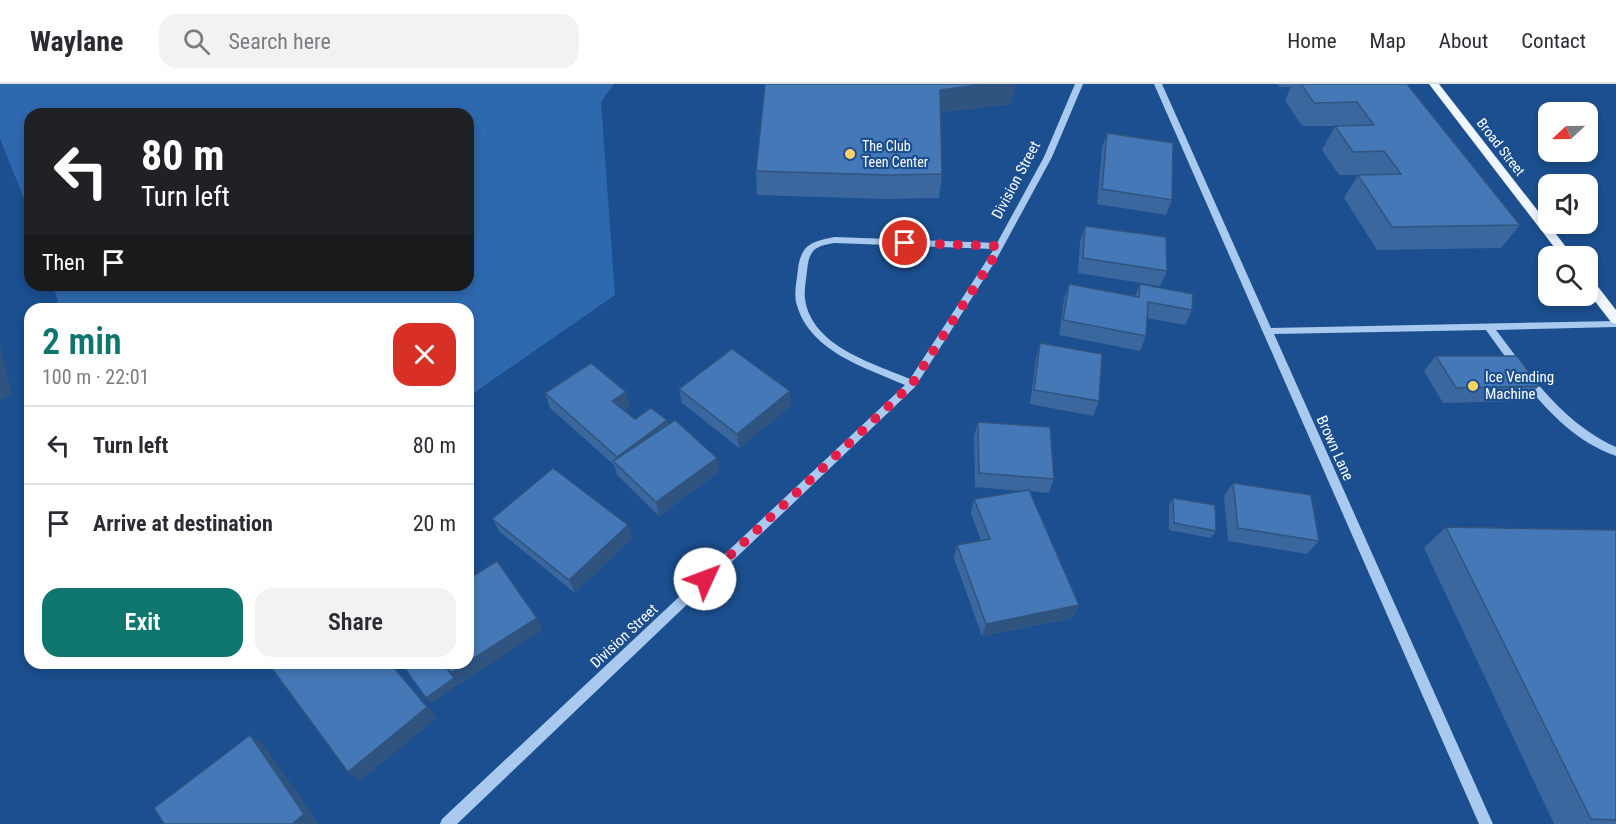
<!DOCTYPE html>
<meta charset="utf-8">
<style>
body{margin:0;font-family:"Roboto Condensed",sans-serif;background:#f2f2f3;color:#2b2b33;height:100vh;display:flex;flex-direction:column;font-size:22px;white-space:nowrap}
*{box-sizing:border-box;margin:0}
p{font-size:20px;color:#7c7c81}
.icon{flex:none;width:33px;height:33px;fill:none;stroke:currentColor;stroke-width:2;stroke-linecap:round;stroke-linejoin:round}
.map{position:relative;flex:1;overflow:hidden}
.drawer{position:absolute;left:24px;top:219px;width:450px;height:366px;display:flex;flex-direction:column;background:#fff;border-radius:18px;box-shadow:0 3px 9px #0003}
.drawer>*{flex:none}
.guide{position:absolute;left:24px;top:24px;width:450px;height:183px;border-radius:18px;box-shadow:0 3px 9px #0003;background:#202124;color:#fff;overflow:hidden}
.needle{width:39px;rotate:248deg}
.tools{position:absolute;left:1538px;top:18px;display:grid;gap:12px}
.tools a{display:grid;place-items:center;width:60px;height:60px;border-radius:12px;background:#fff;box-shadow:0 3px 9px #0003;font-size:30px}
.pin{position:absolute;display:grid;place-items:center;width:51px;height:51px;color:#fff;margin:-26px;border:3px solid #fff;border-radius:50%;box-shadow:0 2px 6px #0007}
.me{position:absolute;width:66px;margin:-33px;rotate:47deg;stroke-linejoin:round;filter:drop-shadow(0 0 4px #0008)}
.turn{display:flex;align-items:center;gap:21px;height:126px;padding:0 18px;font-size:27px}
.turn .icon{width:78px;height:78px;stroke-width:2.5}
.turn b{display:block;font-size:42px;line-height:51px}
.then{display:flex;align-items:center;height:57px;padding:0 18px;background:#0003;gap:12px;font-size:22px}
.round{display:grid;place-items:center;flex:none;width:63px;height:63px;border-radius:18px;background:#f2f2f3}
.overview{display:flex;align-items:center;justify-content:space-between;height:102px;padding:0 18px}
h1{font-size:36px;font-weight:600;line-height:45px;color:#0f766e}
.action{display:flex;gap:12px;margin-top:auto;padding:12px 18px}
.action a{flex:1;height:69px;border-radius:18px;background:#0f766e;color:#fff;font-size:24px;font-weight:600;line-height:69px;text-align:center}
.action a+a{background:#f2f2f3;color:#2b2b33}
ul{padding:0;list-style:none}
li{display:flex;align-items:center;gap:18px;height:78px;padding:0 18px;border-top:2px solid #e1e1e2}
li div{flex:1}
li b{display:block;font-size:22px}
li em{font-style:normal}
header{display:flex;align-items:center;gap:36px;box-sizing:border-box;height:84px;padding:0 30px;background:#fff;border-bottom:2px solid #e1e1e2}
header strong{font-size:28px}
nav{display:flex;gap:33px;margin-inline-start:auto;font-size:21px}
.search{width:420px;height:54px;background:#f2f2f3;display:flex;align-items:center;gap:15px;box-sizing:border-box;padding:0 21px;border-radius:18px;color:#7c7c81;font-size:22px}
.map>svg:first-child{display:block}
.green{fill:#2e69ad}
.lines{fill:none;stroke-linecap:round;stroke-linejoin:round}
.minor{fill:#a9c9ee;fill-rule:evenodd}
.major{fill:#f0f6ff;fill-rule:evenodd}
.wall{fill:#3a679d}
.shaded-wall{fill:#305480}
.building{fill:#4478b7;stroke:#305480;stroke-width:1.5}
.route{stroke:#e11d48;stroke-width:10;stroke-dasharray:0 18}
.poi-dot{fill:#ffd166;stroke:#1b4f8f;stroke-width:2}
.labels{text-anchor:middle;stroke-width:4.5;stroke-linejoin:round;paint-order:stroke}
.far-poi-label{font-size:14px;fill:#fff;stroke:#1b4f8f;text-anchor:start}
.far-street-label{font-size:14px;fill:#fff;stroke:#1b4f8f}
.street-label{font-size:15px;fill:#fff;stroke:#1b4f8f}
.poi-label{font-size:15px;fill:#fff;stroke:#1b4f8f;text-anchor:start}
</style>
<header>
<strong>Waylane</strong>
<div class="search"><svg class="icon" aria-label="search" viewBox="0 0 24 24"><circle cx="10" cy="10" r="6"/><path d="M15 15l6 6"/></svg>Search here</div>
<nav><a>Home</a><a>Map</a><a>About</a><a>Contact</a></nav>
</header>
<div class="map">
<svg width="1616" height="740" viewBox="0 0 1616 740">
<rect width="100%" height="100%" fill="#1b4f8f"/>
<!-- green -->
<polygon class="green" points="0,0 614,0 601,18 615,211 468,313 468,225 60,225 53,201 468,201 468,30 30,30 30,129 0,55"/>
<g class="lines">
<!-- minor -->
<g class="minor">
<path d="M1075 0H1083L1052 73 996 176 915 303 457 740H440L442 735 905 301C864 283 808 267 796 218 794 207 797 196 798 185 801 160 813 157 835 153L997 159 1044 73ZM835 159 994 165 910 295C873 279 812 263 805 215 804 206 806 196 807 187 809 166 814 162 835 159Z"/>
<path d="M1154 0H1162L1271 244 1616 237V243L1496 246C1530 291 1563 339 1616 363V372C1557 351 1521 294 1486 246L1274 250 1493 740H1479Z"/>
</g>
<!-- major -->
<g class="major">
<polygon points="1429,0 1439,0 1573,172 1561,172"/>
<polygon points="1587,194 1592,195 1616,226 1616,240 1611,238 1587,207"/>
</g>
</g>
<!-- wall -->
<g class="wall">
<polygon points="765,0 1015,0 1011,20 941,28 942,90 939,114 886,115 757,111 756,87"/>
<polygon points="1277,0 1407,0 1520,141 1501,164 1377,166 1344,114 1358,91 1339,91 1322,66 1335,42 1344,42 1302,42 1285,16 1291,3 1279,3"/>
<polygon points="1107,49 1172,116 1166,131 1097,120 1102,64"/>
<polygon points="1085,142 1167,187 1160,202 1078,189 1080,157"/>
<polygon points="1069,200 1135,212 1140,200 1192,226 1185,241 1147,234 1146,252 1140,267 1059,251 1064,215"/>
<polygon points="1040,259 1099,317 1093,332 1030,320 1036,274"/>
<polygon points="1436,272 1539,302 1524,317 1443,319 1424,287"/>
<polygon points="679,305 791,322 739,364 682,319"/>
<polygon points="545,309 630,322 624,326 635,335 667,336 668,341 719,388 659,432 617,391 614,381 550,324"/>
<polygon points="978,338 1054,395 1049,409 1029,407 1073,534 982,552 954,474 957,461 981,457 971,429 974,415 1022,407 975,403 974,352"/>
<polygon points="1233,399 1319,457 1307,470 1228,457 1224,412"/>
<polygon points="1173,414 1216,447 1211,454 1169,446 1169,421"/>
<polygon points="492,435 632,454 575,509 500,448"/>
<polygon points="1446,443 1616,446 1616,740 1554,740 1424,464"/>
</g>
<!-- shaded-wall -->
<g class="shaded-wall">
<polygon points="986,0 1015,0 1011,20 937,29 940,6"/>
<polygon points="0,260 12,311 0,316"/>
<polygon points="790,307 791,322 739,364 737,350"/>
<polygon points="626,308 630,322 616,331 612,317"/>
<polygon points="667,336 669,350 620,384 617,373"/>
<polygon points="717,374 719,388 659,432 656,418"/>
<polygon points="628,441 632,454 575,509 569,496"/>
<polygon points="1079,521 1073,534 982,552 986,540"/>
<polygon points="537,534 543,546 460,600 451,589"/>
<polygon points="390,579 437,634 360,697 348,688"/>
<polygon points="443,579 459,600 431,620 426,614"/>
<polygon points="250,651 264,661 318,739 316,740 292,740"/>
</g>
<!-- building -->
<g class="building">
<polygon points="765,0 986,0 940,6 942,90 888,91 756,87"/>
<polygon points="1301,0 1407,0 1520,141 1392,143 1358,91 1401,90 1384,67 1353,68 1335,42 1374,41 1357,18 1314,19"/>
<polygon points="1107,49 1173,59 1172,116 1102,105"/>
<polygon points="1085,142 1166,153 1167,187 1083,174"/>
<polygon points="1069,200 1139,213 1140,200 1193,210 1192,226 1148,218 1146,252 1063,236"/>
<polygon points="1040,259 1102,270 1099,317 1034,306"/>
<polygon points="732,265 790,307 737,350 679,305"/>
<polygon points="1436,272 1517,272 1539,302 1456,304"/>
<polygon points="591,279 626,308 612,317 635,335 651,324 667,336 617,373 545,309"/>
<polygon points="675,336 717,374 656,418 613,377"/>
<polygon points="978,338 1050,343 1054,395 979,389"/>
<polygon points="553,384 628,441 569,496 492,435"/>
<polygon points="1233,399 1311,411 1319,457 1238,444"/>
<polygon points="1029,406 1079,521 986,540 957,461 990,455 974,415"/>
<polygon points="1173,414 1215,421 1216,447 1174,439"/>
<polygon points="1446,443 1616,446 1616,736 1591,735"/>
<polygon points="497,477 537,534 468,578 468,495"/>
<polygon points="268,579 390,579 427,623 348,688"/>
<polygon points="401,579 443,579 454,594 426,614"/>
<polygon points="445,579 467,579 451,589"/>
<polygon points="250,651 304,730 292,740 164,740 154,724"/>
</g>
<g class="lines">
<!-- route -->
<polyline class="route" points="705,495 912,300 992,176 997,162 905,159"/>
</g>
<!-- markers -->
<g class="poi-dot">
<circle cx="850" cy="70" r="6"/>
<circle cx="1473" cy="302" r="6"/>
</g>
<g class="labels">
<!-- far-poi labels -->
<g class="far-poi-label">
<text x="862" y="67">The Club<tspan x="862" dy="16">Teen Center</tspan></text>
</g>
<!-- far-street labels -->
<g class="far-street-label">
<text transform="translate(1501 63) rotate(52)" y="5">Broad Street</text>
</g>
<!-- street labels -->
<g class="street-label">
<text transform="translate(1016 96) rotate(-62)" y="5">Division Street</text>
<text transform="translate(1335 364) rotate(66)" y="5">Brown Lane</text>
<text transform="translate(624 552) rotate(-43)" y="5">Division Street</text>
</g>
<!-- poi labels -->
<g class="poi-label">
<text x="1485" y="298">Ice Vending<tspan x="1485" dy="17">Machine</tspan></text>
</g>
</g>
</svg>
<div class="tools">
<a><svg class="needle" viewBox="-14 -14 28 28"><path d="M0-13l5 13h-10z" fill="#e53935"/><path d="M0 13l5-13h-10z" fill="#7c7c81"/></svg></a>
<a><svg class="icon" aria-label="sound" viewBox="0 0 24 24"><path d="M4 9h4l5-4v14l-5-4H4zM17 9q2 3 0 6"/></svg></a>
<a><svg class="icon" aria-label="search" viewBox="0 0 24 24"><circle cx="10" cy="10" r="6"/><path d="M15 15l6 6"/></svg></a>
</div>
<div class="pin" style="left:905px;top:159px;background:#d93025"><svg class="icon" aria-label="arrive" viewBox="0 0 24 24"><path d="M6 21V4h12l-3 4 3 4H6"/></svg></div>
<svg class="me" style="left:705px;top:495px" viewBox="-20 -20 40 40"><circle r="19" fill="#fff"/><path d="M0-13L10 11 0 6-10 11z" fill="#e11d48"/></svg>
<div class="guide">
<div class="turn"><svg class="icon" aria-label="left" viewBox="0 0 24 24"><path d="M17 20v-9H6M10 6l-5 5 5 5"/></svg><div><b>80 m</b>Turn left</div></div>
<div class="then">Then<svg class="icon" aria-label="arrive" viewBox="0 0 24 24"><path d="M6 21V4h12l-3 4 3 4H6"/></svg></div>
</div>
<section class="drawer">
<div class="overview"><div><h1>2 min</h1><p>100 m · 22:01</p></div><a class="round" style="background:#d93025;color:#fff"><svg class="icon" aria-label="close" viewBox="0 0 24 24"><path d="M6 6l12 12M18 6L6 18"/></svg></a></div>
<ul>
<li><svg class="icon" aria-label="left" viewBox="0 0 24 24"><path d="M17 20v-9H6M10 6l-5 5 5 5"/></svg><div><b>Turn left</b></div><em>80 m</em></li>
<li><svg class="icon" aria-label="arrive" viewBox="0 0 24 24"><path d="M6 21V4h12l-3 4 3 4H6"/></svg><div><b>Arrive at destination</b></div><em>20 m</em></li>
</ul>
<div class="action"><a>Exit</a><a>Share</a></div>
</section>
</div>
